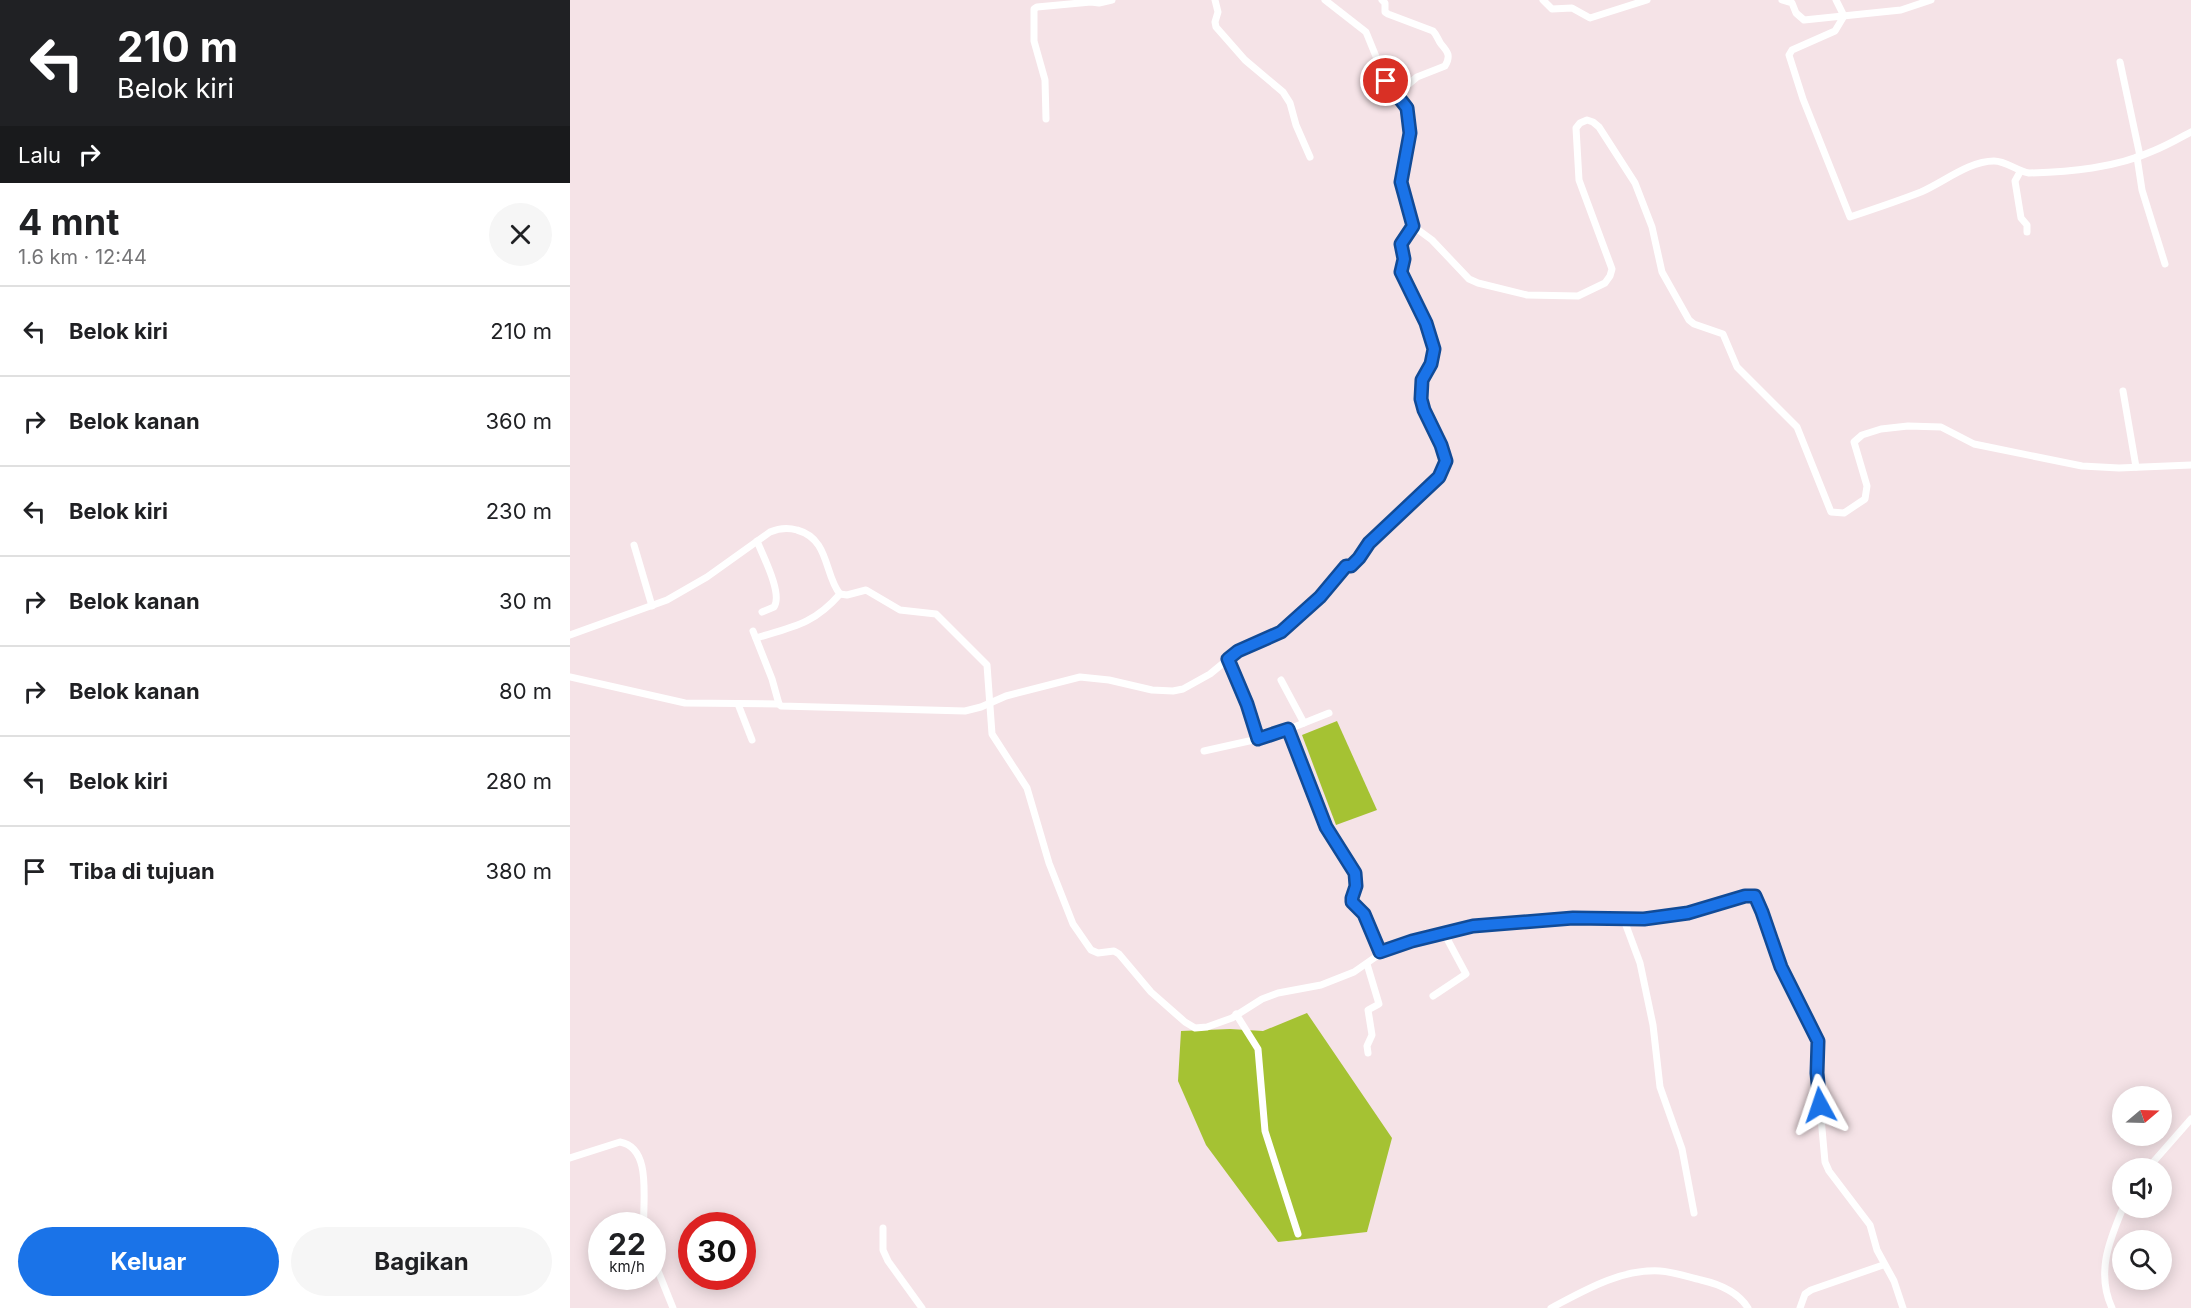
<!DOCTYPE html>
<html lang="id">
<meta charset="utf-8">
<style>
body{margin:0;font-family:Inter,sans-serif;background:#f6f6f6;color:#202124;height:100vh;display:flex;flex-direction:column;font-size:22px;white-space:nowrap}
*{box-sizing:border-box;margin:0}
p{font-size:20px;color:#757577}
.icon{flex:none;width:33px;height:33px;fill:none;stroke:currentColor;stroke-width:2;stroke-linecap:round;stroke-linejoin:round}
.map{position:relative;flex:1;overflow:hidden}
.drawer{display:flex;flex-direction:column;background:#fff;width:570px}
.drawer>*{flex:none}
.banner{background:#202124;color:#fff;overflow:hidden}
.needle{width:39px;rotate:71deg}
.buttons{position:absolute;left:1542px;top:1086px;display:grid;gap:12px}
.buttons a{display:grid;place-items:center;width:60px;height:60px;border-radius:50%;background:#fff;box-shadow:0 3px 15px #0003;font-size:30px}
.speed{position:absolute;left:18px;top:1212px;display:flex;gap:12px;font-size:30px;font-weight:700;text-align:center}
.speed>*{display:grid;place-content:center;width:78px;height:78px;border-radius:50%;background:#fff;box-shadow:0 3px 15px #0003;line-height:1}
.speed small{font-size:15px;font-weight:400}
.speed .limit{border:9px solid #d22;background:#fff;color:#111}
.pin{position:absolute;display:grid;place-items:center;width:51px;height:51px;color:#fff;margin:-26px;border:3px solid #fff;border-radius:50%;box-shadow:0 2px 6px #0007}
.me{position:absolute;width:66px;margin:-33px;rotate:355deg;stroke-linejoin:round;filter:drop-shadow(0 0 4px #0008)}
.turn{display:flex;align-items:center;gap:21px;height:126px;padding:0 18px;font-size:27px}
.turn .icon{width:78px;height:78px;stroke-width:2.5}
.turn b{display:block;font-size:42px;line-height:51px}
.then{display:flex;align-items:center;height:57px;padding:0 18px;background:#0003;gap:12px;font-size:22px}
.round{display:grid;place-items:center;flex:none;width:63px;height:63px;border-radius:32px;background:#f6f6f6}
.headline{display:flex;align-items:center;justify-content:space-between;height:102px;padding:0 18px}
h1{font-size:36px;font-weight:700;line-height:45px}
.cta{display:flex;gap:12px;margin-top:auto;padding:12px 18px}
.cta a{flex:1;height:69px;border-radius:36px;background:#1a73e8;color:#fff;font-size:24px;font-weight:700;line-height:69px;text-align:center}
.cta a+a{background:#f6f6f6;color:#202124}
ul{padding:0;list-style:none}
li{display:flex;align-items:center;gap:18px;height:90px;padding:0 18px;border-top:2px solid #e0e0e0}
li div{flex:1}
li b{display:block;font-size:22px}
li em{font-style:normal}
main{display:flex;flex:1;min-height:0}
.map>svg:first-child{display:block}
.forest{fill:#a5c233}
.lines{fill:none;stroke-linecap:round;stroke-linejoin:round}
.street{stroke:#fff;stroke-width:7}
.route-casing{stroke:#114b97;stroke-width:15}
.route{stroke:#1a73e8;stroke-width:10}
</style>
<main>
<section class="drawer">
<div class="banner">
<div class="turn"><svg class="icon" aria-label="left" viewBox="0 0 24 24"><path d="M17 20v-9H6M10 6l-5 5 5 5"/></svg><div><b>210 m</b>Belok kiri</div></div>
<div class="then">Lalu<svg class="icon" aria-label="right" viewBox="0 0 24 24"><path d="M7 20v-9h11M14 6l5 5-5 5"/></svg></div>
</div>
<div class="headline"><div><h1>4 mnt</h1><p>1.6 km · 12:44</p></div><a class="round"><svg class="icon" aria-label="close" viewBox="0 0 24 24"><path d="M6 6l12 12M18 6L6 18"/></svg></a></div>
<ul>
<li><svg class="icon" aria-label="left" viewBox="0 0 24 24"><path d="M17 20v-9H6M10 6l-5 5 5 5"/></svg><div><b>Belok kiri</b></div><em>210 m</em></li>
<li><svg class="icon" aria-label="right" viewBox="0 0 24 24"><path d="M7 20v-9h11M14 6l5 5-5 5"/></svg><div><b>Belok kanan</b></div><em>360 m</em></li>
<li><svg class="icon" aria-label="left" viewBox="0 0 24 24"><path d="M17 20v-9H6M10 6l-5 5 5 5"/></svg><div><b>Belok kiri</b></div><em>230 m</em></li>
<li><svg class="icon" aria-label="right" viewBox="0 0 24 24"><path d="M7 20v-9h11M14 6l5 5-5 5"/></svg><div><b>Belok kanan</b></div><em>30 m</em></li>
<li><svg class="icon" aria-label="right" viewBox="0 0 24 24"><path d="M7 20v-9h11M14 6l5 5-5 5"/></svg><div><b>Belok kanan</b></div><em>80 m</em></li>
<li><svg class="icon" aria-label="left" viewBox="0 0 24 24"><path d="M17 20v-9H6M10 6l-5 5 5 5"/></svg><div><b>Belok kiri</b></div><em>280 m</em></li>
<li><svg class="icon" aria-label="arrive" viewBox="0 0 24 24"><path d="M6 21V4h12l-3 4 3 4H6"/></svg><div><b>Tiba di tujuan</b></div><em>380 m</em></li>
</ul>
<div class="cta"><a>Keluar</a><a>Bagikan</a></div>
</section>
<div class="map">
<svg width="1621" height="1308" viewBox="0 0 1621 1308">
<rect width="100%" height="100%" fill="#f5e3e7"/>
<!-- forest -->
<g class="forest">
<polygon points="767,721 807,810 766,825 732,735"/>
<polygon points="737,1013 822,1138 797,1232 708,1242 636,1145 608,1081 611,1031 660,1029 693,1031"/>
</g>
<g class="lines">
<!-- street -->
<g class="street">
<polyline points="645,0 648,12 645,22 646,27 675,60 713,92 720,103 726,125 740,157"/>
<polyline points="755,0 796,32 816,81 835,105"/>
<polyline points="973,0 982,9 1002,8 1020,18 1077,0"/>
<polyline points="1212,0 1222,3 1226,13 1234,20 1331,10 1361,0"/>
<path d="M1266 0 1274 16 1265 31 1222 50 1219 55 1233 99 1280 217C1304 209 1328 201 1351 192 1374 182 1399 161 1424 161 1436 161 1447 171 1459 173 1500 172 1545 168 1583 151 1596 146 1608 139 1621 132"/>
<polyline points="1550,62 1570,156"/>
<polyline points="476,119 475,80 464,41 464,9 467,7 521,2 529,3 542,0"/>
<polyline points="1567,157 1572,190 1595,264"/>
<polyline points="1450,172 1445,181 1451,218 1457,225 1457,232"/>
<polyline points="843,226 862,240 899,279 908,283 957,295 1008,296 1035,283 1040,276 1042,269 1009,180 1006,128 1010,123 1017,120 1023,122 1029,127 1065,183 1082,227 1092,272 1119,320 1124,324 1153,334 1167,367 1227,427 1261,512 1274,513 1295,499 1297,486 1284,442 1292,435 1311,429 1338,426 1371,427 1404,444 1512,466 1549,468 1621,465"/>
<polyline points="1553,391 1566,467"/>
<path d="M187 541C193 556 213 594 204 607L192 612"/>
<polyline points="64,545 82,606"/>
<path d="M183 631 202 679 209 704 211 706 395 711 411 707 436 696 510 677 539 680 582 690 603 691 613 689 640 674 668 651 711 632 750 597 776 566H781L789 558 799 543 869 477 876 461 851 399 852 380 861 364 864 349 856 323 831 272 834 259 831 244 843 226 831 182 840 133 837 107 833 93 834 88 847 77 875 66C881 56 878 52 871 44 868 40 867 35 863 31L818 14 815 12V3L812 0"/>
<path d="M0 635 97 600 137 577 200 532C209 528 217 527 227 530 260 539 254 575 270 594L277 595 296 590 330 610 366 614 417 665 422 734 457 788 479 863 503 924 521 950 528 953 544 951 549 954 581 992 615 1022 625 1028 637 1027 662 1018 692 999 708 993 751 985 784 972 817 949 903 926 1003 918 1074 919 1118 913 1175 896H1185L1193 912 1211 967 1248 1041 1247 1073 1255 1162 1259 1171 1300 1225 1307 1250 1324 1281 1333 1308"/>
<path d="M186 638C223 627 244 624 270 594"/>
<polyline points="658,659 675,700 688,739 719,729 755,824 784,870 786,886 781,900 794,914 810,952"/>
<polyline points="0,677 115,703 209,704"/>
<polyline points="711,680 734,723"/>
<polyline points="168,704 182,740"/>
<polyline points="719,729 759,713"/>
<polyline points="634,751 688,739"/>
<polyline points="1054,920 1070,963 1083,1025 1090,1087 1112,1149 1124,1213"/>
<polyline points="797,964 809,1004 798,1010 802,1035 797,1046 798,1053"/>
<polyline points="863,996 896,974 874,933"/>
<polyline points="666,1014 688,1049 695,1131 728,1234"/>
<path d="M0 1158 50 1142C83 1148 72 1202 74 1226"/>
<polyline points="1578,1168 1621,1119"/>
<polyline points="313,1228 313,1250 318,1261 352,1308"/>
<polyline points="82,1256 103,1308"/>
<path d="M981 1308C1015 1290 1050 1269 1090 1271 1104 1272 1118 1277 1131 1280 1149 1284 1168 1292 1178 1308"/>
<polyline points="1230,1308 1235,1294 1241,1290 1313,1265"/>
<path d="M1542 1308C1526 1273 1539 1241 1553 1208"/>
</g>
</g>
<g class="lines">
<!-- route casing -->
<g class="route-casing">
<polyline id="route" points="816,81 837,108 840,133 831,182 843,226 831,244 834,259 831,272 856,323 864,349 861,364 852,380 851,399 854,410 871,445 876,461 869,477 799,543 789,558 781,566 776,566 750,597 711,632 668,651 658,659 677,704 688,739 718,729 756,827 785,873 786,886 782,898 782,902 794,914 810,952 842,941 903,926 1003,918 1074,919 1118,913 1175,896 1185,896 1192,912 1211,967 1248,1041 1247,1073 1250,1105"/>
</g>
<!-- route -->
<use href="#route" class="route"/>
</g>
</svg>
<div class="buttons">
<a><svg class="needle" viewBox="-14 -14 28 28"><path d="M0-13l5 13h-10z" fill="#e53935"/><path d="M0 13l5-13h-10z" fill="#757577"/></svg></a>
<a><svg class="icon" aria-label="sound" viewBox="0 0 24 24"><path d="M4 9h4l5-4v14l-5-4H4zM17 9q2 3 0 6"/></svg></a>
<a><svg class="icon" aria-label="search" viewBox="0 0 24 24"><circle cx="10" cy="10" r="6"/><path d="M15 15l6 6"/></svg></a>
</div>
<div class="speed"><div>22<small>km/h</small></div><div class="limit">30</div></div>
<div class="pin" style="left:816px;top:81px;background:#d93025"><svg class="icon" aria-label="arrive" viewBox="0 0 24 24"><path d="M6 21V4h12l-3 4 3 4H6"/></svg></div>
<svg class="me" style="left:1250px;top:1105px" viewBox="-20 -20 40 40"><path d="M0-17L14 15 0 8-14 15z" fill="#1a73e8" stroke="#fff" stroke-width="4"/></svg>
</div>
</main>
